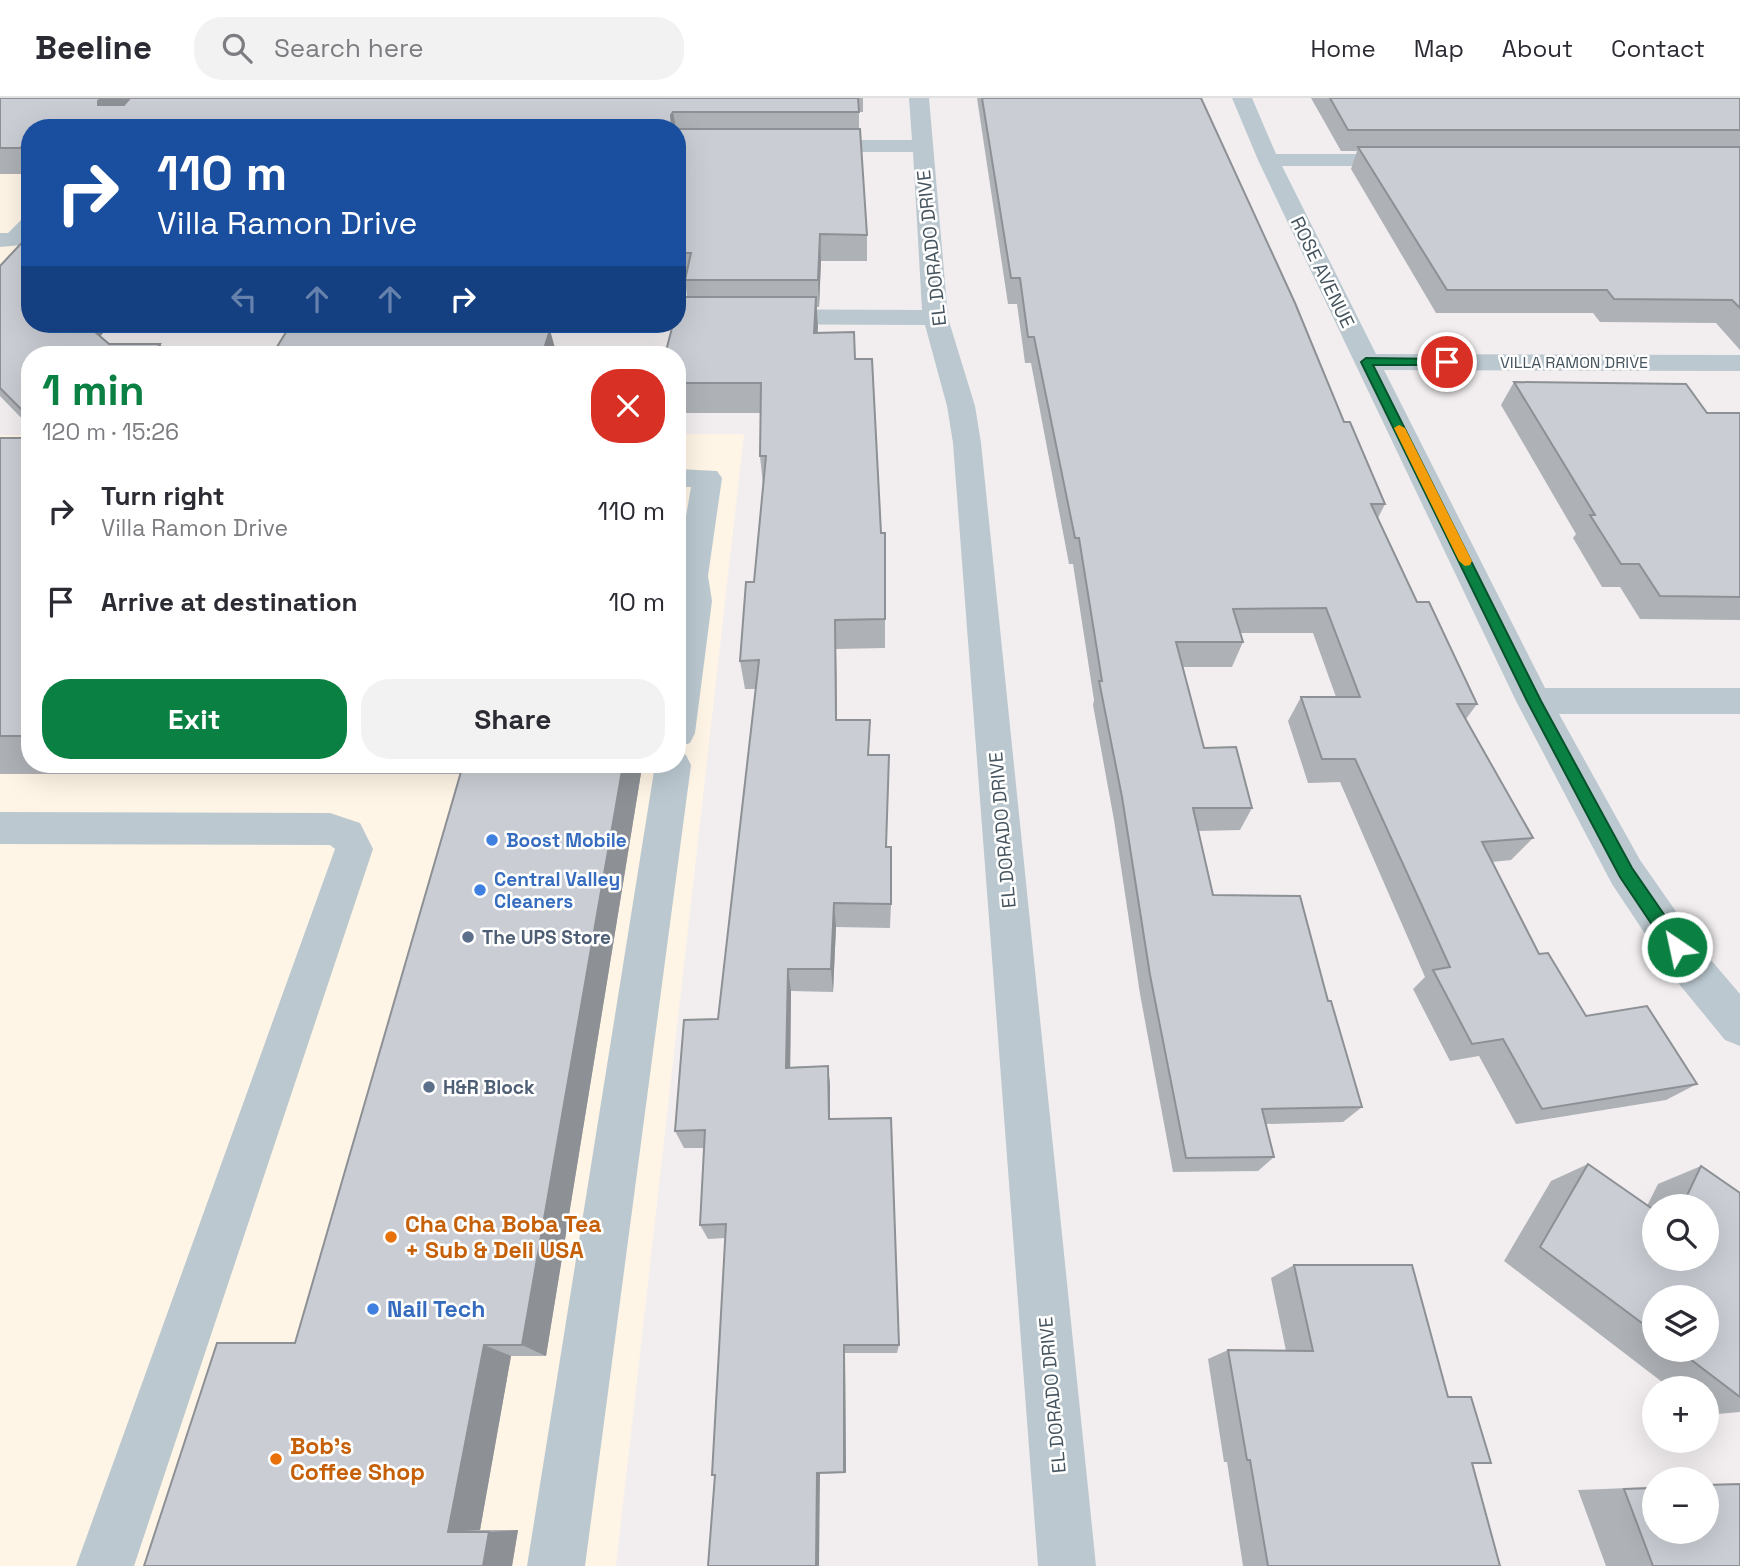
<!DOCTYPE html>
<meta charset="utf-8">
<style>
body{margin:0;font-family:"Space Grotesk",sans-serif;background:#f2f2f3;color:#2b2b33;height:100vh;display:flex;flex-direction:column;font-size:26px;white-space:nowrap}
*{box-sizing:border-box;margin:0}
p{font-size:23px;color:#7c7c81}
.icon{flex:none;width:38px;height:38px;fill:none;stroke:currentColor;stroke-width:2;stroke-linecap:round;stroke-linejoin:round}
.map{position:relative;flex:1;overflow:hidden}
.drawer{position:absolute;left:21px;top:248px;width:665px;height:427px;display:flex;flex-direction:column;background:#fff;border-radius:28px;box-shadow:0 7px 28px #0002}
.drawer>*{flex:none}
.banner{position:absolute;left:21px;top:21px;width:665px;height:214px;border-radius:28px;box-shadow:0 7px 28px #0002;background:#1a4fa0;color:#fff;overflow:hidden}
.buttons{position:absolute;left:1642px;top:1096px;display:grid;gap:14px}
.buttons a{display:grid;place-items:center;width:77px;height:77px;border-radius:50%;background:#fff;box-shadow:0 7px 28px #0002;font-size:35px}
.pin{position:absolute;display:grid;place-items:center;width:60px;height:60px;color:#fff;margin:-30px;border:4px solid #fff;border-radius:50%;box-shadow:0 2px 7px #0007}
.me{position:absolute;width:77px;margin:-38px;rotate:326deg;stroke-linejoin:round;filter:drop-shadow(0 0 5px #0008)}
.turn{display:flex;align-items:center;gap:24px;height:147px;padding:0 21px;font-size:32px}
.turn .icon{width:91px;height:91px;stroke-width:2.5}
.turn b{display:block;font-size:49px;line-height:60px}
.lanes{display:flex;align-items:center;height:66px;padding:0 21px;background:#0003;justify-content:center;gap:35px;direction:ltr}
.lanes .off{opacity:.35}
.round{display:grid;place-items:center;flex:none;width:74px;height:74px;border-radius:28px;background:#f2f2f3}
.summary{display:flex;align-items:center;justify-content:space-between;height:119px;padding:0 21px}
h1{font-size:42px;font-weight:800;line-height:52px;color:#0b8043}
.action{display:flex;gap:14px;margin-top:auto;padding:14px 21px}
.action a{flex:1;height:80px;border-radius:28px;background:#0b8043;color:#fff;font-size:28px;font-weight:800;line-height:80px;text-align:center}
.action a+a{background:#f2f2f3;color:#2b2b33}
ul{padding:0;list-style:none}
li{display:flex;align-items:center;gap:21px;height:91px;padding:0 21px}
li div{flex:1}
li b{display:block;font-size:26px}
li em{font-style:normal}
header{display:flex;align-items:center;gap:42px;box-sizing:border-box;height:98px;padding:0 35px;background:#fff;border-bottom:2px solid #e1e1e2}
header strong{font-size:33px}
nav{display:flex;gap:38px;margin-inline-start:auto;font-size:24px}
.search{width:490px;height:63px;background:#f2f2f3;display:flex;align-items:center;gap:18px;box-sizing:border-box;padding:0 24px;border-radius:28px;color:#7c7c81;font-size:26px}
.map>svg:first-child{display:block}
.commercial{fill:#fef5e6}
.lines{fill:none;stroke-linecap:round;stroke-linejoin:round}
.minor{fill:#bbc8cf;fill-rule:evenodd}
.wall{fill:#aeb1b6;fill-rule:evenodd}
.shaded-wall{fill:#8d9094}
.building{fill:#caced4;stroke:#8d9094;stroke-width:2}
.route{fill:#0b8043;stroke:#07532c;stroke-width:2}
.slow{fill:#f59e0b}
.shop-dot{fill:#3f7fe0;stroke:#fff;stroke-width:2.5}
.service-dot{fill:#5c6f8a;stroke:#fff;stroke-width:2.5}
.food-dot{fill:#e8710a;stroke:#fff;stroke-width:2.5}
.labels{text-anchor:middle;stroke-width:5;stroke-linejoin:round;paint-order:stroke}
.far-street-label{font-size:16px;fill:#45545e;stroke:#fff}
.street-label{font-size:19px;fill:#45545e;stroke:#fff}
.shop-label{font-size:19px;font-weight:bold;fill:#366cbe;stroke:#fff;text-anchor:start}
.service-label{font-size:19px;font-weight:bold;fill:#4e5e75;stroke:#fff;text-anchor:start}
.near-food-label{font-size:23px;font-weight:bold;fill:#c56008;stroke:#fff;text-anchor:start}
.near-shop-label{font-size:23px;font-weight:bold;fill:#366cbe;stroke:#fff;text-anchor:start}
</style>
<header>
<strong>Beeline</strong>
<div class="search"><svg class="icon" aria-label="search" viewBox="0 0 24 24"><circle cx="10" cy="10" r="6"/><path d="M15 15l6 6"/></svg>Search here</div>
<nav><a>Home</a><a>Map</a><a>About</a><a>Contact</a></nav>
</header>
<div class="map">
<svg width="1740" height="1468" viewBox="0 0 1740 1468">
<rect width="100%" height="100%" fill="#f2eeef"/>
<!-- commercial -->
<g class="commercial">
<polygon points="0,0 30,30 30,193 0,226"/>
<polygon points="677,336 744,336 616,1468 0,1468 0,337 30,337 30,667 677,667"/>
</g>
<g class="lines">
<!-- minor -->
<g class="minor">
<polygon points="909,0 929,0 948,220 975,308 981,345 1096,1468 1038,1468 953,345 947,308 925,227 674,226 677,226 677,211 922,212 913,54 808,54 801,52 798,48 801,44 808,42 912,42"/>
<polygon points="1232,0 1252,0 1276,56 1405,56 1412,58 1415,62 1412,66 1405,68 1282,68 1376,256 1740,257 1740,273 1384,272 1545,590 1740,590 1740,616 1559,616 1640,762 1705,855 1740,896 1740,948 1725,942 1675,881 1612,786 1516,603 1258,62"/>
<polygon points="30,119 30,139 22,147 0,149 0,135 8,135 22,121"/>
<polygon points="677,371 717,373 722,380 708,478 712,503 695,635 690,645 677,649 677,519 680,503 677,471 691,389 677,389"/>
<polygon points="677,654 686,657 691,667 585,1468 527,1468 655,667 677,667"/>
<polygon points="0,714 330,715 360,725 373,751 134,1468 76,1468 335,751 330,747 0,746"/>
</g>
</g>
<!-- wall -->
<g class="wall">
<polygon points="0,0 863,0 863,14 859,14 859,31 867,137 867,163 821,163 819,209 817,209 817,235 855,261 885,521 885,550 836,551 837,622 869,657 886,749 891,806 890,830 836,829 833,894 791,893 790,969 828,968 830,988 830,1021 899,1247 897,1255 845,1255 846,1375 715,1378 725,1140 708,1141 700,1127 704,1050 684,1050 675,1033 718,921 756,591 745,591 740,563 754,484 763,387 760,358 761,315 683,315 681,307 677,307 677,257 687,199 685,181 677,181 677,30 30,30 30,76 0,76"/>
<polygon points="977,0 1201,0 1344,324 1385,406 1378,420 1417,504 1477,606 1466,621 1533,740 1511,762 1492,764 1539,856 1586,918 1697,986 1666,1002 1516,1026 1479,958 1450,963 1413,891 1425,879 1340,684 1308,685 1288,623 1301,599 1336,599 1313,535 1240,535 1243,544 1232,569 1183,569 1204,650 1252,710 1240,732 1198,733 1213,797 1328,903 1362,1009 1343,1024 1266,1026 1274,1059 1258,1073 1173,1074 1140,896 1114,722 1093,607 1094,602 1073,466 1069,466 1031,265 1025,265 1017,206 1008,206"/>
<polygon points="1311,0 1740,0 1740,252 1716,225 1600,224 1593,215 1436,215 1351,71 1357,53 1341,53"/>
<polygon points="0,168 30,226 110,226 100,238 109,246 160,246 167,257 30,257 30,329 0,298"/>
<polygon points="1514,284 1707,315 1740,315 1740,522 1640,521 1620,489 1602,489 1573,440 1576,436 1501,307"/>
<polygon points="0,340 30,340 30,667 638,667 641,675 546,1258 511,1258 480,1432 518,1432 512,1468 144,1468 295,1245 460,676 0,676"/>
<path d="M1588 1066 1647 1108 1658 1086 1701 1068 1740 1095V1314L1706 1317V1290H1670L1504 1163 1551 1083ZM1654 1108H1706L1654 1160ZM1654 1199 1706 1251H1654Z"/>
<polygon points="1294,1167 1448,1299 1491,1365 1473,1366 1500,1468 1243,1468 1227,1364 1224,1364 1208,1261 1228,1252 1286,1253 1271,1180"/>
<polygon points="1740,1386 1740,1468 1606,1468 1578,1392 1654,1389 1654,1433 1706,1433 1706,1387"/>
</g>
<!-- shaded-wall -->
<g class="shaded-wall">
<polygon points="102,0 138,0 112,28 98,7 98,3"/>
<polygon points="673,14 676,30 671,30 671,17"/>
<polygon points="47,25 50,30 42,30"/>
<polygon points="30,41 30,66 20,50"/>
<polygon points="820,136 821,163 819,209 818,182"/>
<polygon points="816,199 818,229 816,265 814,235"/>
<polygon points="76,226 110,226 92,249"/>
<polygon points="425,226 448,226 433,257 422,233"/>
<polygon points="550,232 557,257 542,257"/>
<polygon points="160,246 167,257 152,257"/>
<polygon points="835,522 836,551 837,649 836,622"/>
<polygon points="623,667 638,667 641,675 546,1258 522,1247"/>
<polygon points="834,805 836,829 833,894 831,871"/>
<polygon points="788,871 791,893 790,989 786,970"/>
<polygon points="828,968 830,988 830,1039 829,1021"/>
<polygon points="484,1247 511,1258 480,1432 448,1434"/>
<polygon points="844,1247 845,1255 846,1375 844,1374"/>
<polygon points="817,1375 820,1376 819,1468 816,1468"/>
<polygon points="518,1432 512,1468 483,1468 489,1434"/>
</g>
<!-- building -->
<g class="building">
<polygon points="0,0 102,0 98,3 98,7 124,7 130,0 858,0 859,14 673,14 671,17 672,30 58,30 47,25 42,30 30,30 30,41 20,50 0,50"/>
<polygon points="982,0 1201,0 1295,205 1344,324 1350,324 1385,406 1371,406 1417,504 1429,504 1477,606 1457,606 1533,740 1482,744 1539,856 1548,855 1586,918 1647,908 1697,986 1542,1011 1503,941 1472,946 1433,872 1450,869 1355,661 1322,661 1301,599 1360,599 1326,510 1233,511 1243,544 1176,544 1204,650 1236,649 1252,710 1193,710 1213,797 1300,798 1328,903 1331,903 1362,1009 1262,1011 1274,1059 1186,1060 1150,877 1122,699 1099,583 1102,583 1079,440 1075,440 1034,239 1028,239 1020,180 1011,180"/>
<polygon points="1330,0 1740,0 1740,32 1348,32"/>
<polygon points="677,31 860,31 867,137 820,136 818,182 685,182 691,155 677,155"/>
<polygon points="1358,49 1740,49 1740,210 1732,202 1614,201 1607,192 1447,192"/>
<polygon points="30,136 30,226 86,226 109,246 160,246 152,257 30,257 30,320 0,290 0,168"/>
<polygon points="680,199 816,199 814,235 854,234 855,261 872,261 881,435 885,435 885,521 835,522 836,622 870,622 868,657 889,657 886,749 891,749 891,806 834,805 831,871 788,871 786,970 828,968 829,1021 891,1020 899,1247 844,1247 844,1374 817,1375 816,1468 708,1468 715,1377 712,1377 726,1126 700,1127 705,1032 675,1033 684,922 718,921 759,562 740,563 746,484 754,484 766,358 760,358 761,285 677,285 680,277 677,277 677,257 665,257 673,226 677,226 677,208"/>
<polygon points="291,226 425,226 422,233 550,232 542,257 272,257"/>
<polygon points="1514,284 1686,286 1707,315 1740,315 1740,499 1660,498 1639,466 1621,466 1590,417 1595,417"/>
<rect x="0" y="340" width="30" height="298"/>
<polygon points="463,667 623,667 522,1247 484,1247 448,1434 489,1434 483,1468 144,1468 217,1245 295,1245"/>
<polygon points="1588,1066 1654,1112 1654,1160 1706,1160 1706,1108 1682,1108 1701,1068 1740,1095 1740,1299 1677,1251 1706,1251 1706,1199 1654,1199 1654,1234 1540,1149"/>
<polygon points="1294,1167 1412,1167 1448,1299 1471,1299 1491,1365 1472,1365 1500,1468 1268,1468 1250,1362 1247,1362 1228,1252 1313,1253"/>
<polygon points="1740,1386 1740,1468 1653,1468 1624,1391 1654,1390 1654,1433 1706,1433 1706,1387"/>
</g>
<!-- route -->
<polygon class="route" points="1366,260 1447,261 1452,264 1447,267 1373,267 1541,603 1632,770 1683,844 1686,849 1683,855 1677,857 1671,855 1620,779 1527,603 1361,264"/>
<!-- slow -->
<polygon class="slow" points="1399,327 1405,330 1472,463 1470,467 1465,468 1459,463 1394,330"/>
<!-- markers -->
<g class="shop-dot">
<circle cx="492" cy="742" r="7"/>
<circle cx="480" cy="792" r="7"/>
<circle cx="373" cy="1211" r="7"/>
</g>
<g class="service-dot">
<circle cx="468" cy="839" r="7"/>
<circle cx="429" cy="989" r="7"/>
</g>
<g class="food-dot">
<circle cx="391" cy="1139" r="7"/>
<circle cx="276" cy="1361" r="7"/>
</g>
<g class="labels">
<!-- far-street labels -->
<g class="far-street-label">
<text x="1574" y="270">VILLA RAMON DRIVE</text>
</g>
<!-- street labels -->
<g class="street-label">
<text transform="translate(931 150) rotate(-96)" y="7">EL DORADO DRIVE</text>
<text transform="translate(1323 174) rotate(64)" y="7">ROSE AVENUE</text>
<text transform="translate(1002 732) rotate(-95)" y="7">EL DORADO DRIVE</text>
<text transform="translate(1052 1297) rotate(-95)" y="7">EL DORADO DRIVE</text>
</g>
<!-- shop labels -->
<g class="shop-label">
<text x="506" y="749">Boost Mobile</text>
<text x="494" y="788">Central Valley<tspan x="494" dy="22">Cleaners</tspan></text>
</g>
<!-- service labels -->
<g class="service-label">
<text x="482" y="846">The UPS Store</text>
<text x="443" y="996">H&amp;R Block</text>
</g>
<!-- near-food labels -->
<g class="near-food-label">
<text x="405" y="1134">Cha Cha Boba Tea<tspan x="405" dy="26">+ Sub &amp; Deli USA</tspan></text>
<text x="290" y="1356">Bob's<tspan x="290" dy="26">Coffee Shop</tspan></text>
</g>
<!-- near-shop labels -->
<g class="near-shop-label">
<text x="387" y="1219">Nail Tech</text>
</g>
</g>
</svg>
<div class="buttons">
<a><svg class="icon" aria-label="search" viewBox="0 0 24 24"><circle cx="10" cy="10" r="6"/><path d="M15 15l6 6"/></svg></a>
<a><svg class="icon" aria-label="layers" viewBox="0 0 24 24"><path d="M12 4l9 5-9 5-9-5zM3 14l9 5 9-5"/></svg></a>
<a>+</a>
<a>−</a>
</div>
<div class="pin" style="left:1447px;top:264px;background:#d93025"><svg class="icon" aria-label="arrive" viewBox="0 0 24 24"><path d="M6 21V4h12l-3 4 3 4H6"/></svg></div>
<svg class="me" style="left:1677px;top:849px" viewBox="-20 -20 40 40"><circle r="17" fill="#0b8043" stroke="#fff" stroke-width="3"/><path d="M0-11L8 9 0 5-8 9z" fill="#fff"/></svg>
<div class="banner">
<div class="turn"><svg class="icon" aria-label="right" viewBox="0 0 24 24"><path d="M7 20v-9h11M14 6l5 5-5 5"/></svg><div><b>110 m</b>Villa Ramon Drive</div></div>
<div class="lanes"><svg class="icon off" aria-label="left" viewBox="0 0 24 24"><path d="M17 20v-9H6M10 6l-5 5 5 5"/></svg><svg class="icon off" aria-label="ahead" viewBox="0 0 24 24"><path d="M12 20V5M6 11l6-6 6 6"/></svg><svg class="icon off" aria-label="ahead" viewBox="0 0 24 24"><path d="M12 20V5M6 11l6-6 6 6"/></svg><svg class="icon" aria-label="right" viewBox="0 0 24 24"><path d="M7 20v-9h11M14 6l5 5-5 5"/></svg></div>
</div>
<section class="drawer">
<div class="summary"><div><h1>1 min</h1><p>120 m · 15:26</p></div><a class="round" style="background:#d93025;color:#fff"><svg class="icon" aria-label="close" viewBox="0 0 24 24"><path d="M6 6l12 12M18 6L6 18"/></svg></a></div>
<ul>
<li><svg class="icon" aria-label="right" viewBox="0 0 24 24"><path d="M7 20v-9h11M14 6l5 5-5 5"/></svg><div><b>Turn right</b><p>Villa Ramon Drive</p></div><em>110 m</em></li>
<li><svg class="icon" aria-label="arrive" viewBox="0 0 24 24"><path d="M6 21V4h12l-3 4 3 4H6"/></svg><div><b>Arrive at destination</b></div><em>10 m</em></li>
</ul>
<div class="action"><a>Exit</a><a>Share</a></div>
</section>
</div>
